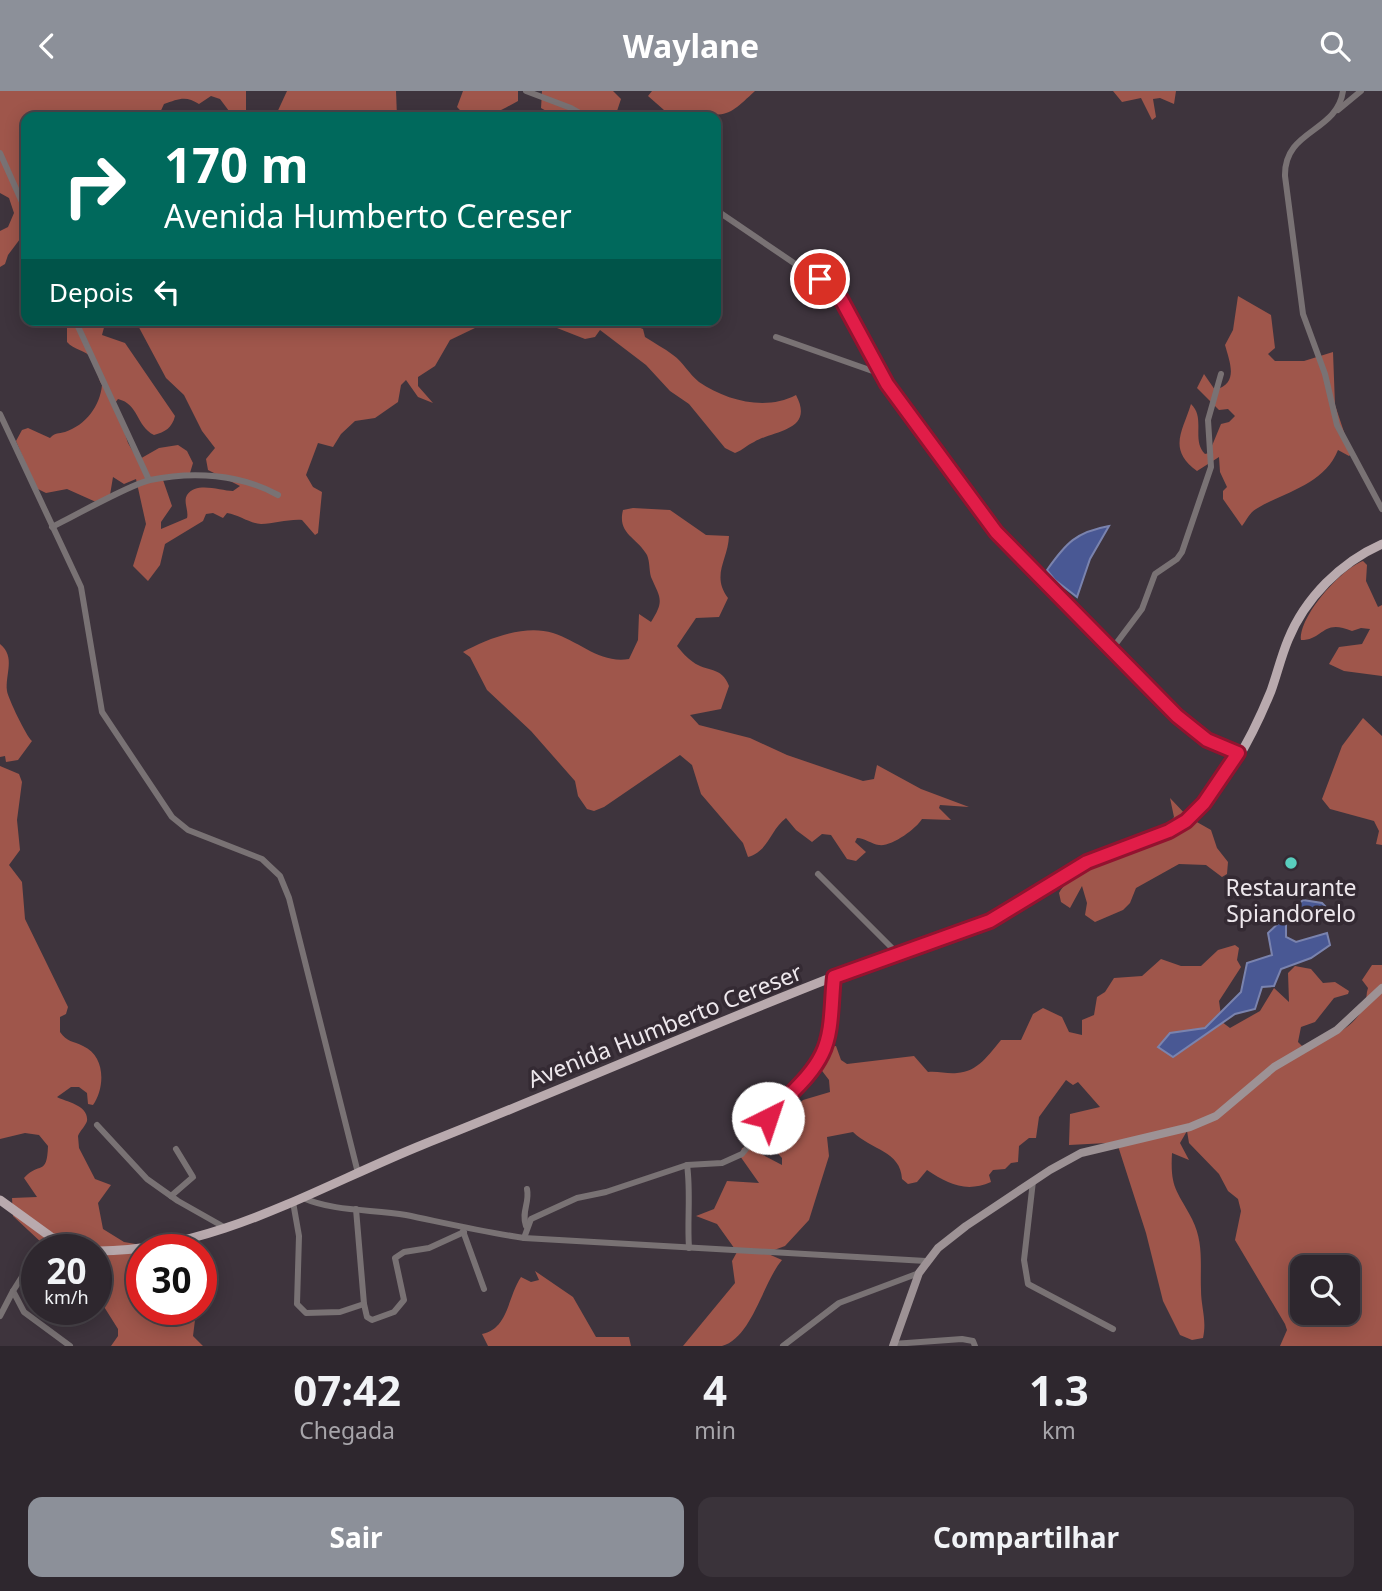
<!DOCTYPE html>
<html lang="pt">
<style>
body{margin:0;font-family:"Noto Sans",sans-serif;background:#3a333a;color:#f1f3f6;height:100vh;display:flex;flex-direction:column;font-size:26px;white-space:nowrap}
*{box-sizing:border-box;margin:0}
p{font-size:23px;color:#a7a5aa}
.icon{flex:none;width:38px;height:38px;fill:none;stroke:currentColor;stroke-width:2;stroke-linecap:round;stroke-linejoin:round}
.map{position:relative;height:1255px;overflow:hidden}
.sheet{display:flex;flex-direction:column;background:#2e272e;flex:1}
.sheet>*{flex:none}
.hud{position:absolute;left:21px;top:21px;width:700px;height:214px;border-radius:14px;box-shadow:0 4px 18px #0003,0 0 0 2px #49444a;background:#00695c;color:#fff;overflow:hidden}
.tools{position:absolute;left:1290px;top:1164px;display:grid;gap:14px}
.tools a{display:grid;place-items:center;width:70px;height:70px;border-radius:14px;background:#2e272e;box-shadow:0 4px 18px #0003,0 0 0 2px #49444a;font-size:35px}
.speed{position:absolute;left:21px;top:1143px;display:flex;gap:14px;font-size:35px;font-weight:700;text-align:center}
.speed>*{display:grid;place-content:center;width:91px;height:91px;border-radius:50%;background:#2e272e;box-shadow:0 4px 18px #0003,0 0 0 2px #49444a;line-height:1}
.speed small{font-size:18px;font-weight:400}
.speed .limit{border:10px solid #d22;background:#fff;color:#111}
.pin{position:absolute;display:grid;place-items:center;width:60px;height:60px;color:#fff;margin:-30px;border:4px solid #fff;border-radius:50%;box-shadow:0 2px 7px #0007}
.me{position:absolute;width:77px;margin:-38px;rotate:41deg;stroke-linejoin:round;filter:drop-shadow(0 0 5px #0008)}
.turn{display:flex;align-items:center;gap:24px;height:147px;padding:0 28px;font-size:32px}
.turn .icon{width:91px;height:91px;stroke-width:2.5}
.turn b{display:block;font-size:49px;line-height:60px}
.then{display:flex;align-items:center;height:66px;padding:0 28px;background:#0003;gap:14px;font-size:26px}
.eta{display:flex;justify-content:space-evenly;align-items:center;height:119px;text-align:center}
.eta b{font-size:42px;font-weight:700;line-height:49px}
.button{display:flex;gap:14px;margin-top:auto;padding:14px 28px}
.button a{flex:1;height:80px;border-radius:14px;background:#8c9099;color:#fff;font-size:28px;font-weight:700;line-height:80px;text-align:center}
.button a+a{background:#3a333a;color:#f1f3f6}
header{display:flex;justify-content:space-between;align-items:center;height:91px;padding:0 28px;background:#8c9099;color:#fff;font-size:32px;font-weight:700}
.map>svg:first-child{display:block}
.forest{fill:#9f564b;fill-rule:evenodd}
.water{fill:#495894;stroke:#7a83ae;stroke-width:2}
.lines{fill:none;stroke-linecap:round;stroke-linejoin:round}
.street{stroke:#797274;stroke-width:6}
.secondary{stroke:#9d9295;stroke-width:8}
.primary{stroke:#b9aaae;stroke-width:9}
.route-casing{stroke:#92132f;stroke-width:18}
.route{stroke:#e11d48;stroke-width:12}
.poi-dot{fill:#59cebe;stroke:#342a33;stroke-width:2.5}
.labels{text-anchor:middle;stroke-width:7;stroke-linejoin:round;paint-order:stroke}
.poi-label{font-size:23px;fill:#ede7ec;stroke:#342a33}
.street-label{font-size:23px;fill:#ede7ec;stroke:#342a33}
</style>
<header><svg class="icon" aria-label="back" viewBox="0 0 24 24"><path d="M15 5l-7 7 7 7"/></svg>Waylane<svg class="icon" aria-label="search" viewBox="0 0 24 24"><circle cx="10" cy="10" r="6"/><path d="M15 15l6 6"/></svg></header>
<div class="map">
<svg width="1382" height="1255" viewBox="0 0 1382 1255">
<rect width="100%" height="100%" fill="#3e343d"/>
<!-- forest -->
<g class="forest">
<path d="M0 0H246V21L240 25 232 24 220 8 211 5 199 13C186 4 178 8 164 13L158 26H26V140L8 164 5 173 0 176V140L8 136 14 122 9 107 0 102Z"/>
<polygon points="287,0 396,0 397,26 275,26"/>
<path d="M463 0H518V10C499 20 475 37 457 16Z"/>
<polygon points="542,0 613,0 621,8 615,26 557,26 541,17"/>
<path d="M652 0H755C732 21 727 29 695 20L699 26H672L648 5Z"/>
<polygon points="1113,0 1176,0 1174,13 1160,7 1153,8 1156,26 1152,29 1141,7 1122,11"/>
<path d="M1238 205 1271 224 1275 257 1268 263 1275 270H1304L1333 261 1335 314 1347 350 1354 361 1349 365 1338 359C1324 394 1284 401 1256 418 1250 421 1246 430 1242 435L1223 408V400L1227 396 1220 381 1219 366 1197 380C1167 358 1183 340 1191 313 1206 327 1191 349 1205 363L1209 362 1221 333 1229 331 1235 325 1228 318 1219 319 1197 297 1204 283 1215 299C1239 292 1230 272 1225 254L1233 239Z"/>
<path d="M67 229H106L102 244 125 252 175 325C172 337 165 341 154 344 136 335 139 313 118 308L115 312 128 352 138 369 159 357 178 354 187 360 193 372 190 382 163 389 172 415 161 431V438L187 427C189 420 183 411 187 404 197 390 220 400 233 400L240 395 208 379 206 368 215 357 202 340 184 304 166 287 135 229H480L475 237 450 249 435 275 418 286V295L433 312 418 306 406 289 401 294 398 311 375 327 355 330 341 343 333 356 318 352 306 384 313 396 322 401 318 442 315 444 302 429C288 428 274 433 261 433 249 432 239 424 227 422L223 427 213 422 206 423 203 430 165 453 160 474 148 490 133 475 146 433 136 388 124 393 113 386 110 404 96 411 67 398 46 402 36 397 16 350 22 339 28 337 50 347C56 341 58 343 65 341 86 334 100 315 102 294 96 286 100 274 92 267 85 259 74 259 67 251Z"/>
<path d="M522 229H636L638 236 643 238 645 246C654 252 664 257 673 264 683 271 689 283 699 291 727 310 766 320 796 304 815 340 774 339 754 351 747 354 743 359 735 362L725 357 689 313 670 300 646 274 600 239 595 246 585 248 557 237 527 233Z"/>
<path d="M633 417 670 419 706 444 729 445C728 469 711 484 728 507L719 526 696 527 677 555C681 560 687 567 693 571 706 581 722 575 729 595L721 618 690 624 699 634 750 647 787 664 863 690 874 688 877 674 921 698 969 716 940 714 939 717 951 729 922 728C916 738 891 756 879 754 871 753 865 747 857 747L855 751 866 761 856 770 847 768 831 744 822 743 812 751 796 739 786 727C770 739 769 760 748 766L743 752 701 703 692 674 680 664 604 716 594 720 587 718 578 705 575 690 531 640 487 599 470 566 463 561C487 548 524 533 553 542 579 550 600 573 629 568L638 549 639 523 651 531C665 509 660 507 651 486 649 479 650 471 647 464 637 446 617 443 623 419Z"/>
<path d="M1363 470 1367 474 1366 490 1378 516 1382 514V585L1344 580 1329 573 1339 556 1362 553 1370 538 1361 537 1352 540C1322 527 1324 549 1301 549 1299 525 1341 478 1363 470Z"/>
<path d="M0 553C16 566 5 583 7 600 8 607 26 645 32 650L18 669 6 671 5 665 0 666Z"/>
<polygon points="1363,627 1382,645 1382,754 1376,753 1379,740 1374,730 1330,718 1322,708 1342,655"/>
<path d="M0 675 19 683 22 691 17 729 20 759 9 774 22 791 25 828 68 916 66 923 60 926V941C67 951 73 950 83 955 106 965 105 997 93 1014L88 1013 87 1002 79 996H71L57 1006C66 1011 89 1014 87 1030 86 1034 80 1040 78 1045L79 1057 95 1088 111 1094 98 1112 103 1138 124 1151 164 1158H142V1218H186L195 1229 193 1245 203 1255H111L118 1245V1238L96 1203V1158H54L43 1153 13 1125 12 1107 37 1106 24 1087C39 1070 47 1086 48 1055L39 1044 25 1042 0 1048Z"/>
<path d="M1170 707 1188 726 1211 739 1217 757 1228 771 1227 783 1222 786 1206 774 1179 773 1136 797 1130 812 1123 819 1095 831 1085 824 1087 812 1082 795 1070 817 1061 811 1059 802C1069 785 1092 769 1109 760 1135 747 1157 752 1174 726Z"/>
<path d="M1235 854 1239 857 1237 869 1241 876 1219 910 1222 931 1230 937 1260 920 1274 897 1289 911 1288 882 1295 875 1311 878 1323 892 1335 891 1349 900 1348 903 1334 907 1315 931 1301 936 1298 951 1302 955C1325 951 1356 937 1365 913 1367 908 1366 902 1368 897L1362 889 1372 874H1382V1255H1280L1287 1239 1285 1233 1235 1149 1241 1120 1238 1108 1228 1100 1219 1083 1189 1052 1187 1040 1180 1052 1189 1069 1172 1062C1170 1098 1177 1099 1192 1128 1204 1152 1200 1173 1201 1199 1201 1216 1207 1229 1203 1247L1192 1249 1180 1244 1163 1210 1146 1142 1118 1055 1107 1052 1069 1054 1070 1023 1100 1016 1078 991 1073 994 1066 989 1039 1026 1036 1047H1029L1019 1055 1018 1071 1011 1072 1005 1078 993 1079 989 1084 991 1091C966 1102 948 1093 927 1079L917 1091 908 1093 902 1088C901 1060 871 1059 853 1041L827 1046 829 1065 809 1129 785 1155 766 1162 782 1169C763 1191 752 1247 722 1255 711 1255 695 1255 683 1255L735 1192 732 1170 737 1161 717 1133 696 1125 714 1118 727 1090 759 1092 740 1065 742 1057 756 1055 761 1063 782 1074V1067L765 1049 766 1034 772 1026 783 1029 803 1009 830 1001 829 989 813 968 816 957 836 955 841 969 847 973 914 965 928 981C938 980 947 983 957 982 978 981 989 963 1001 949H1021L1033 923 1043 917 1062 926 1069 941 1082 944V929L1094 924 1097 906 1105 901 1114 887 1142 885 1161 868 1181 875H1201L1218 859ZM1302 1176H1348V1222H1302Z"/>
<path d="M535 1180 573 1206 596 1246H629L631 1255H488L482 1243C509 1237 507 1207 521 1186L531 1191 539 1189Z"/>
</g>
<!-- water -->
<g class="water">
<path d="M1109 435 1090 468 1077 506 1055 489 1047 479C1066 452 1076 441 1109 435Z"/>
<polygon points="1303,809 1322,812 1327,817 1325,826 1286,831 1286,846 1296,851 1327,842 1330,854 1311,867 1281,878 1274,895 1262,896 1255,918 1235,923 1173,966 1158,956 1170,942 1205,937 1241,901 1247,872 1272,864 1268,842"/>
</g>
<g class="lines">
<!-- street -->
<g class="street">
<polyline points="526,0 571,17 587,26"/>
<path d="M1343 0C1337 42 1284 38 1285 85L1303 223 1325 283 1337 334 1382 418"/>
<polyline points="1338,19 1361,0"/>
<polyline points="0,62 26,120"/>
<polyline points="716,119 835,200 887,293 996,441 1177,625 1207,649 1238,662"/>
<polyline points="75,229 149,389"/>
<polyline points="776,246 881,283"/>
<polyline points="0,323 81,496 102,621 172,726 188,739 262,768 280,785 289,807 358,1082"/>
<path d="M52 436C77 424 126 395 150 389 193 380 240 383 278 404"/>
<polyline points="1112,558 1142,518 1155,483 1177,468 1182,461 1211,376 1208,329 1221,283"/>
<polyline points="818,783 898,863"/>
<polyline points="97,1034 147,1088 178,1110 224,1136"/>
<path d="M687 1074C691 1101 687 1129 689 1157"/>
<polyline points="1033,1090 1024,1169 1028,1193 1113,1238"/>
<polyline points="171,1105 193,1086 176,1058"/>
<path d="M303 1107C335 1121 373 1118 406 1124 445 1132 484 1141 524 1147L926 1170"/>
<polyline points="293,1111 299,1145 297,1213 306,1222 340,1221 364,1213 356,1118"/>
<path d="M526 1135C521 1120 530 1112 527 1098"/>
<polyline points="463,1140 484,1198"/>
<polyline points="524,1147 531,1128 577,1107 606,1101 687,1074 722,1072 742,1063 822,963 828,942 834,886"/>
<polyline points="40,1158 51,1146"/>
<polyline points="37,1162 13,1200 24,1221 70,1255"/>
<polyline points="364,1213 367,1226 372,1229 394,1221 404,1209 395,1167 404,1161 429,1157 464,1141"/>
<polyline points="0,1225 13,1200"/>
<polyline points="893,1253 962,1248 973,1250 975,1255"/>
<polyline points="783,1255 839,1212 919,1182"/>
</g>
<!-- secondary -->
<polyline class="secondary" points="893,1255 919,1182 938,1157 966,1135 1050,1079 1081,1062 1190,1036 1216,1025 1274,976 1337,939 1382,897"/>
<!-- primary -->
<g class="primary">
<polyline points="0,1109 51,1146 88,1158"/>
<path d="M96 1160C212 1161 318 1096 422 1054 559 1000 695 940 833 886 888 865 946 851 999 826 1029 812 1053 788 1083 773 1117 757 1158 752 1188 728 1225 698 1253 644 1271 600 1277 583 1281 566 1288 549 1305 507 1341 471 1382 453"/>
</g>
</g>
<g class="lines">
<!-- route casing -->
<g class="route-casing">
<path id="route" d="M768 1027C785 1006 810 988 822 963 833 941 831 911 834 886L990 830 1087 771 1169 740 1186 730 1204 712 1238 662 1207 649 1177 625 996 441 887 293 841 208 820 188"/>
</g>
<!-- route -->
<use href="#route" class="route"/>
</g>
<!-- markers -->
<circle class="poi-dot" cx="1291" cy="772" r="7"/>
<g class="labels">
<!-- poi labels -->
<g class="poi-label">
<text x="1291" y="805">Restaurante<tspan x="1291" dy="26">Spiandorelo</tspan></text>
</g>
<!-- street labels -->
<g class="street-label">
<text transform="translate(665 935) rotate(-22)" y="8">Avenida Humberto Cereser</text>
</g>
</g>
</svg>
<div class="tools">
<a><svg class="icon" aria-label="search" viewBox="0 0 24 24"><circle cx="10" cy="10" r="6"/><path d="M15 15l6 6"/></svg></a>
</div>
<div class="speed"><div>20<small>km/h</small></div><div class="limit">30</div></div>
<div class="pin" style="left:820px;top:188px;background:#d93025"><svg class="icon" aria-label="arrive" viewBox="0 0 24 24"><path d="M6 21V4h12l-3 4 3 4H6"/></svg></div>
<svg class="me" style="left:768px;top:1027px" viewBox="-20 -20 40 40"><circle r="19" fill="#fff"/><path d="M0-13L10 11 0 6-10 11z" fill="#e11d48"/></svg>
<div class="hud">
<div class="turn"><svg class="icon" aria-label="right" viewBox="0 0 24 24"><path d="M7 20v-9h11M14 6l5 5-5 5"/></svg><div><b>170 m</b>Avenida Humberto Cereser</div></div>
<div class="then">Depois<svg class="icon" aria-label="left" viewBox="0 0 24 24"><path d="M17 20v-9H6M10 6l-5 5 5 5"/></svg></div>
</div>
</div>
<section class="sheet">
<div class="eta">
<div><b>07:42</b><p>Chegada</p></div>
<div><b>4</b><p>min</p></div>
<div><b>1.3</b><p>km</p></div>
</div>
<div class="button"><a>Sair</a><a>Compartilhar</a></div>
</section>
